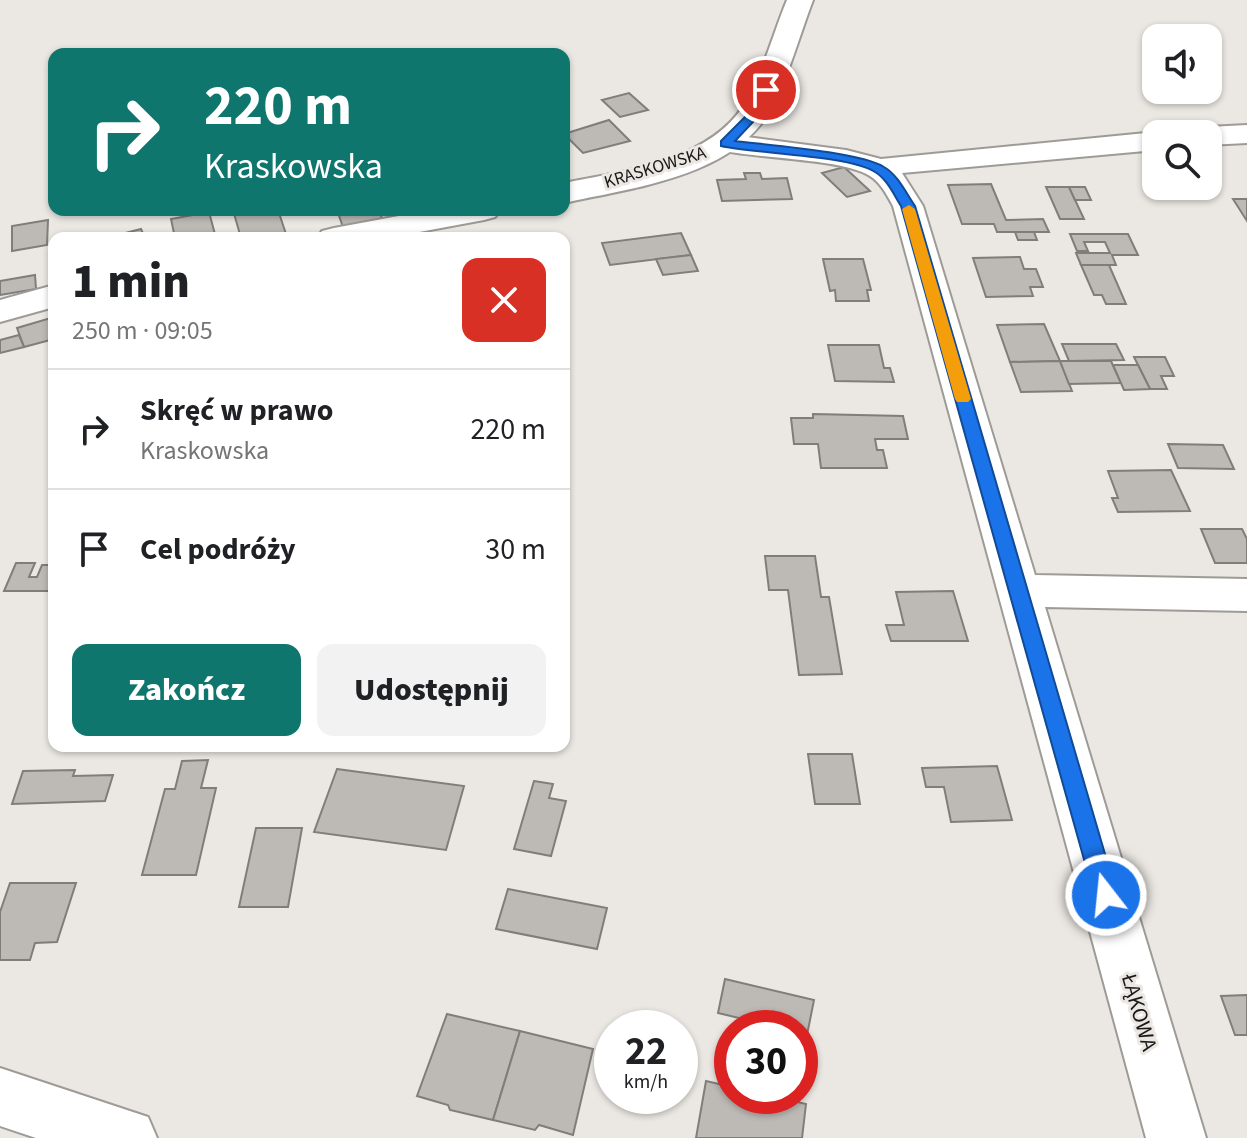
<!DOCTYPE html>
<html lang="pl">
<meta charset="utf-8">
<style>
body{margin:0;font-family:"Source Sans 3",sans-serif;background:#f2f2f2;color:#202124;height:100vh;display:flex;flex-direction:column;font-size:30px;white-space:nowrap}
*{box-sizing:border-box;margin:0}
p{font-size:26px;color:#757577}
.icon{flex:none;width:44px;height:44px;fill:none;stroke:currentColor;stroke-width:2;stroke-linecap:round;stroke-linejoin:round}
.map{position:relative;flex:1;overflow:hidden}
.drawer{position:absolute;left:48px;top:232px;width:522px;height:520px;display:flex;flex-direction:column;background:#fff;border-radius:16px;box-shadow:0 2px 6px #0004}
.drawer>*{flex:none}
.top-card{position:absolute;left:48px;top:48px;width:522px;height:168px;border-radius:16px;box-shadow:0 2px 6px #0004;background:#0f766e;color:#fff;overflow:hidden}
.controls{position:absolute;left:1142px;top:24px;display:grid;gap:16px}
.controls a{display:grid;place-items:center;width:80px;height:80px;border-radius:16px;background:#fff;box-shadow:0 2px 6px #0004;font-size:40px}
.speed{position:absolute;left:594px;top:1010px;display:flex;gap:16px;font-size:40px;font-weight:700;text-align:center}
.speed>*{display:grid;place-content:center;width:104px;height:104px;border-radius:50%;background:#fff;box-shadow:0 2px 6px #0004;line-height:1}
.speed small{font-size:20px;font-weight:400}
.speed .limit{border:12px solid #d22;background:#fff;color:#111}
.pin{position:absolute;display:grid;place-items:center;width:68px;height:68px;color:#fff;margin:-34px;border:4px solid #fff;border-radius:50%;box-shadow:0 2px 8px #0007}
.me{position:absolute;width:88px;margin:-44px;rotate:344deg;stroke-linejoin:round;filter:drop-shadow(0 0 6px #0008)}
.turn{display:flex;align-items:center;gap:28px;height:168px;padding:0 24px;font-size:36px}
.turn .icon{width:104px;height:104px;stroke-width:2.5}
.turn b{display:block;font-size:56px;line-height:68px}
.round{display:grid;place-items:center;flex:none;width:84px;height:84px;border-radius:16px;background:#f2f2f2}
.overview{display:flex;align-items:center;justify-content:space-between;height:136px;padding:0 24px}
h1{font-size:48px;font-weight:800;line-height:60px}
.cta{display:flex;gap:16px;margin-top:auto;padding:16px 24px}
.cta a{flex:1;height:92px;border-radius:16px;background:#0f766e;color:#fff;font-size:32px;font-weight:800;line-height:92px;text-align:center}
.cta a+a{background:#f2f2f2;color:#202124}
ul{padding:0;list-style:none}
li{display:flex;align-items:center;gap:24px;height:120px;padding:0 24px;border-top:2px solid #e0e0e0}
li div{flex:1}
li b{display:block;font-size:30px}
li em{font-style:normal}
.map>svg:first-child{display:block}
.building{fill:#bdbab6;stroke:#807e7a;stroke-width:2}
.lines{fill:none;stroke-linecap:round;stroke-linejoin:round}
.street-casing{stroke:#9e9b97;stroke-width:4}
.secondary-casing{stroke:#9e9b97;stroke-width:4}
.street{fill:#fff;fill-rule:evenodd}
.secondary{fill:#fff;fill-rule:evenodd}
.route{fill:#1a73e8;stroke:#114b97;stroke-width:2}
.slow{fill:#f59e0b}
.labels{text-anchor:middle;stroke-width:6;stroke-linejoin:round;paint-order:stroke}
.far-street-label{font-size:18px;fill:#1a1917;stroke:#ebe8e3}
.street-label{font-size:22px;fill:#1a1917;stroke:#ebe8e3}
</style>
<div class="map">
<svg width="1247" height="1138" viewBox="0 0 1247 1138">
<rect width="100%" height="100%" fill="#ebe8e3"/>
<!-- building -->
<g class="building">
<polygon points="629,93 648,110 620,117 602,100"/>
<polygon points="609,120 630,141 583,153 564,134"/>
<polygon points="844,167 870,191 847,197 822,173"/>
<polygon points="744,173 760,173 762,179 787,178 792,199 722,201 717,180 746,179"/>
<polygon points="991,184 1006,220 1043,219 1049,232 997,232 994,224 962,224 948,185"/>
<polygon points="1046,187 1069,187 1084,219 1060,219"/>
<polygon points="1069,187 1085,187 1091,200 1075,200"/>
<polygon points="1233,199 1247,199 1247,221"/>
<polygon points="233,210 278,210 286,234 241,238"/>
<polygon points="337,210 387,210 388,212 380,214 383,220 343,227"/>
<polygon points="209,212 216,238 175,238 171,219"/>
<polygon points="48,220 47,245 12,251 12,226"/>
<polygon points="141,229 145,238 106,238"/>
<polygon points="1015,232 1034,232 1037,240 1018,240"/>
<polygon points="681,233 691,255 610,265 602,243"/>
<polygon points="1070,234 1128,234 1138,255 1112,255 1116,265 1081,265 1076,253 1110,253 1105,242 1084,242 1088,251 1077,251"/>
<polygon points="691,255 698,271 663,275 656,259"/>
<polygon points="1020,257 1024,269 1036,269 1043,287 1030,287 1033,296 986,297 973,258"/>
<polygon points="823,259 863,259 871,290 867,290 869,301 836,301 835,290 830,291"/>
<polygon points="1081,265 1109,265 1126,304 1106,304 1102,295 1094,295"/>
<polygon points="35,275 36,289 0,295 0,281"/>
<polygon points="54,317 54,339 24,347 17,328"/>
<polygon points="1044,324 1060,361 1010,362 997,325"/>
<polygon points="19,335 24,347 0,353 0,340"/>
<polygon points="1062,344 1116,344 1124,360 1069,361"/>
<polygon points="828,345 879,345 884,368 890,368 894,382 835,381"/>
<polygon points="1134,357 1165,357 1174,376 1161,376 1167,389 1150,389"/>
<polygon points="1060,361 1072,391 1021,392 1010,362"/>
<polygon points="1060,361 1111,361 1121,383 1069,384"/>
<polygon points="1113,365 1138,365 1150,389 1124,390"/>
<polygon points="813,414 903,416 908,439 875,439 877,450 883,450 887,468 821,468 818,444 794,444 791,418 813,418"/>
<polygon points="1168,444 1223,445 1234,469 1178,468"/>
<polygon points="1171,470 1190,511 1118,512 1112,498 1118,498 1108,471"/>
<polygon points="1201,529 1242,529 1247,539 1247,563 1215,563"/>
<polygon points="765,556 815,556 821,597 829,597 842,674 799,675 788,590 769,590"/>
<polygon points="16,563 35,563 29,577 37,577 42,565 54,565 54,591 4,591"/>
<polygon points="953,591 968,641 891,641 886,625 904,625 896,592"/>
<polygon points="808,754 852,754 860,804 815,804"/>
<polygon points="208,760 201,788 216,788 196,875 142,875 165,789 175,789 182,761"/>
<polygon points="997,766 1012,820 951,822 944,787 926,787 922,768"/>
<polygon points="337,769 464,786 446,850 314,832"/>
<polygon points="75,770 73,776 113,775 105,801 12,804 23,771"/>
<polygon points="534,781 553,784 549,798 566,801 551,856 514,849"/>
<polygon points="256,828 302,828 288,907 239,907"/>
<polygon points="10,883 76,883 57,942 35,943 30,960 0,960 0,912"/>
<polygon points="508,889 607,908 597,949 496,929"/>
<polygon points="725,979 814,1000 807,1035 800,1033 800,1028 781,1028 718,1013"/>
<polygon points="1247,995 1247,1035 1235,1035 1221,996"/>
<polygon points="447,1014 520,1031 493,1120 450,1110 448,1105 417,1096"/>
<polygon points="520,1031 593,1049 573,1135 539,1125 535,1130 493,1120"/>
<polygon points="706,1081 732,1087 732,1096 772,1096 806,1104 802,1138 696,1138"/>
</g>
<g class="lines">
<!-- street casing -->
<g class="street-casing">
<g id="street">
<polygon points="1247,125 1247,143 1208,145 1208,134 1195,134 1208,127"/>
<path d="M1156 132 1163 134H1156V150L902 173 923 206 1035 575 1247 579V611L1045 607 1206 1138H1146L893 206C887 195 881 183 870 176 842 158 754 159 715 149L711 143 715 137 725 134 846 150 881 159Z"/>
<polygon points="0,1068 148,1117 157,1138 36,1138 0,1126"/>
</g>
</g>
<!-- secondary casing -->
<g class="secondary-casing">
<g id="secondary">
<path d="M787 0H813C800 34 790 71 774 104 737 177 635 187 564 203V183C623 171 705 162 742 108 760 82 774 31 787 0Z"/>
<polygon points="431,210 500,210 495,217 484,220 387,238 317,238 322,231 334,228"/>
<polygon points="54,285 54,307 0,322 0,300"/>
</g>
</g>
<!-- street -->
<use href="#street" class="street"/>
<!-- secondary -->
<use href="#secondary" class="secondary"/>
</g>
<!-- route -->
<path class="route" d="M766 87 772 90 754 121 735 141C767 145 860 152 884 167 898 175 906 193 915 206L1117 895 1114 902 1106 905 1098 902 1094 895 901 206C894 195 887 179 875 172 848 155 757 154 721 146V141L745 117 762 88Z"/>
<!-- slow -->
<polygon class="slow" points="909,205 915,209 971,399 968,402 957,402 955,399 902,209"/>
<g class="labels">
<!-- far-street labels -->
<g class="far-street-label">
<text transform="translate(655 167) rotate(-17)" y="6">KRASKOWSKA</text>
</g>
<!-- street labels -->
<g class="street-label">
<text transform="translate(1140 1012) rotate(74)" y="8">ŁĄKOWA</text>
</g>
</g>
</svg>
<div class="controls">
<a><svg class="icon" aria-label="sound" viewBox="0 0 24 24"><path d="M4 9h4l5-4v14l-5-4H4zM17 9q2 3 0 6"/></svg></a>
<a><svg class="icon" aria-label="search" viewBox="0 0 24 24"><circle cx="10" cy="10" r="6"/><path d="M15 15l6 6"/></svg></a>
</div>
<div class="speed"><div>22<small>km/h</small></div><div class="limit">30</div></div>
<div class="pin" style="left:766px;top:90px;background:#d93025"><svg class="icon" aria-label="arrive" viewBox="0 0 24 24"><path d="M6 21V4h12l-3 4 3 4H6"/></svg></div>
<svg class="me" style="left:1106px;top:895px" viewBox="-20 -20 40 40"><circle r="17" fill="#1a73e8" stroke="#fff" stroke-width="3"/><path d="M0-11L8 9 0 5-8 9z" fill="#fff"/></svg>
<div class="top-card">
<div class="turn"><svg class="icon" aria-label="right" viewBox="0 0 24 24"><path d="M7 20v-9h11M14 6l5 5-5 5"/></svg><div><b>220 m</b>Kraskowska</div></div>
</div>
<section class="drawer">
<div class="overview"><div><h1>1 min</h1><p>250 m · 09:05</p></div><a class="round" style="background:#d93025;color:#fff"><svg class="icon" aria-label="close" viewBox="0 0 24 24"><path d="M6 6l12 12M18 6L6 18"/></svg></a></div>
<ul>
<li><svg class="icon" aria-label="right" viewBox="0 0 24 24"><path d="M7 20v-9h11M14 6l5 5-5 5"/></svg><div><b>Skręć w prawo</b><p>Kraskowska</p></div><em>220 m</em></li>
<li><svg class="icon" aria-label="arrive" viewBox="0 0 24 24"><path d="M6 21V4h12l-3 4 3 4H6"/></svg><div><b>Cel podróży</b></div><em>30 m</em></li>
</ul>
<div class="cta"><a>Zakończ</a><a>Udostępnij</a></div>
</section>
</div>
